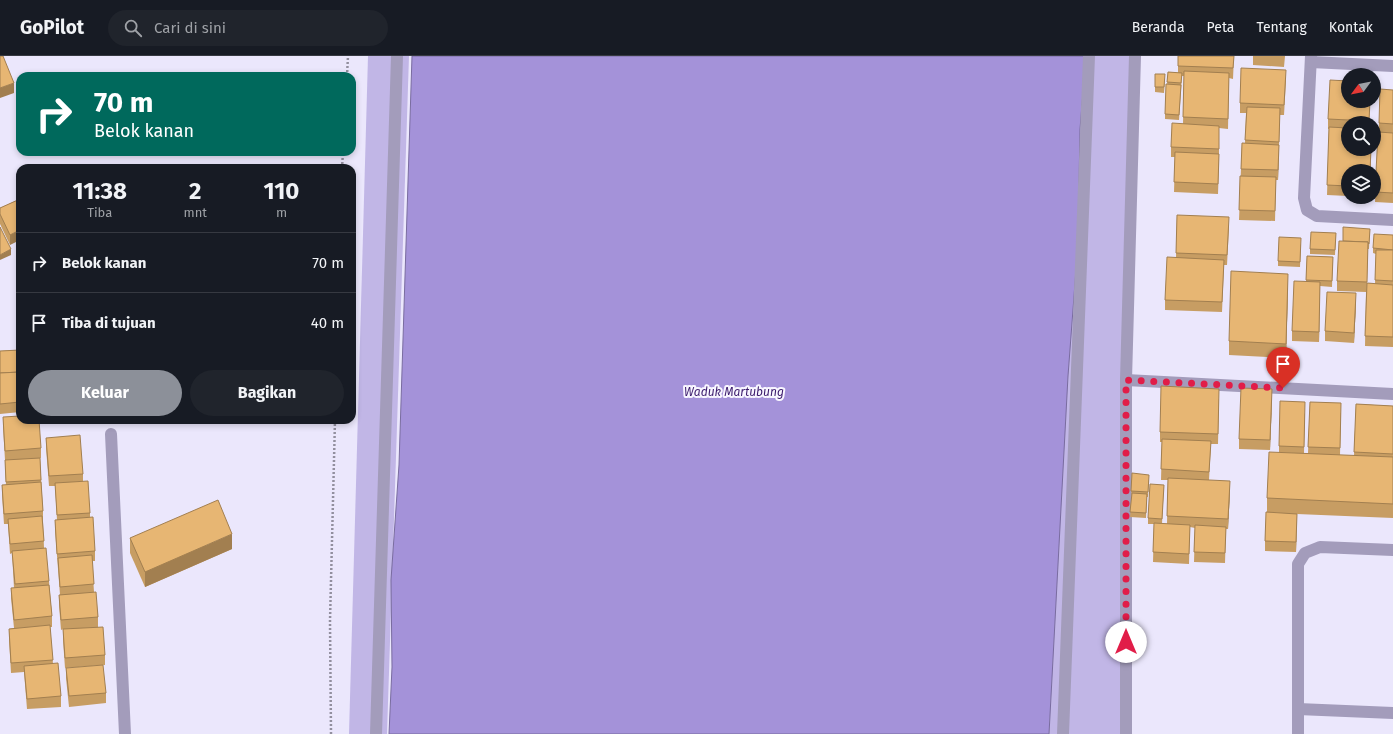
<!DOCTYPE html>
<html lang="id">
<style>
body{margin:0;font-family:"Fira Sans",sans-serif;background:#20242c;color:#f1f3f6;height:100vh;display:flex;flex-direction:column;font-size:15px;white-space:nowrap}
*{box-sizing:border-box;margin:0}
p{font-size:13px;color:#9ea1a6}
.icon{flex:none;width:22px;height:22px;fill:none;stroke:currentColor;stroke-width:2;stroke-linecap:round;stroke-linejoin:round}
.map{position:relative;flex:1;overflow:hidden}
.panel{position:absolute;left:16px;top:108px;width:340px;height:260px;display:flex;flex-direction:column;background:#171b24;border-radius:12px;box-shadow:0 2px 6px #0003}
.panel>*{flex:none}
.top-card{position:absolute;left:16px;top:16px;width:340px;height:84px;border-radius:12px;box-shadow:0 2px 6px #0003;background:#00695c;color:#fff;overflow:hidden}
.needle{width:26px;rotate:238deg}
.tools{position:absolute;left:1341px;top:12px;display:grid;gap:8px}
.tools a{display:grid;place-items:center;width:40px;height:40px;border-radius:50%;background:#171b24;box-shadow:0 2px 6px #0003;font-size:20px}
.pin{position:absolute;display:grid;place-items:center;width:34px;height:34px;color:#fff;margin:-41px -17px;border-radius:50% 50% 50% 0;rotate:-45deg;box-shadow:0 0 4px #0007}
.pin .icon{rotate:45deg}
.me{position:absolute;width:44px;margin:-22px;rotate:0deg;stroke-linejoin:round;filter:drop-shadow(0 0 3px #0008)}
.turn{display:flex;align-items:center;gap:14px;height:84px;padding:0 12px;font-size:18px}
.turn .icon{width:52px;height:52px;stroke-width:2.5}
.turn b{display:block;font-size:28px;line-height:34px}
.eta{display:flex;justify-content:space-evenly;align-items:center;height:68px;text-align:center}
.eta b{font-size:24px;font-weight:700;line-height:28px}
.action{display:flex;gap:8px;margin-top:auto;padding:8px 12px}
.action a{flex:1;height:46px;border-radius:24px;background:#8c9099;color:#fff;font-size:16px;font-weight:700;line-height:46px;text-align:center}
.action a+a{background:#20242c;color:#f1f3f6}
ul{padding:0;list-style:none}
li{display:flex;align-items:center;gap:12px;height:60px;padding:0 12px;border-top:1px solid #363941}
li div{flex:1}
li b{display:block;font-size:15px}
li em{font-style:normal}
header{display:flex;align-items:center;gap:24px;box-sizing:border-box;height:56px;padding:0 20px;background:#171b24;border-bottom:1px solid #363941}
header strong{font-size:19px}
nav{display:flex;gap:22px;margin-inline-start:auto;font-size:14px}
.search{width:280px;height:36px;background:#20242c;display:flex;align-items:center;gap:10px;box-sizing:border-box;padding:0 14px;border-radius:22px;color:#9ea1a6;font-size:15px}
.map>svg:first-child{display:block}
.green{fill:#c1b6e6}
.water{fill:#a492d9;stroke:#796c9f}
.lines{fill:none;stroke-linecap:round;stroke-linejoin:round}
.path{stroke:#928f9e;stroke-width:2.5;stroke-dasharray:2 2;stroke-linecap:butt}
.minor{stroke:#a39cbb;stroke-width:12}
.wall{fill:#c79d63}
.shaded-wall{fill:#a27f50}
.building{fill:#e7b673;stroke:#a27f50}
.route{stroke:#e11d48;stroke-width:7;stroke-dasharray:0 12.6}
.labels{text-anchor:middle;stroke-width:4;stroke-linejoin:round;paint-order:stroke}
.water-label{font-size:12px;font-style:italic;fill:#3a1a6c;stroke:#f8f6ff}
</style>
<header>
<strong>GoPilot</strong>
<div class="search"><svg class="icon" aria-label="search" viewBox="0 0 24 24"><circle cx="10" cy="10" r="6"/><path d="M15 15l6 6"/></svg>Cari di sini</div>
<nav><a>Beranda</a><a>Peta</a><a>Tentang</a><a>Kontak</a></nav>
</header>
<div class="map">
<svg width="1393" height="678" viewBox="0 0 1393 678">
<rect width="100%" height="100%" fill="#ebe7fc"/>
<!-- green -->
<g class="green">
<polygon points="368,0 409,0 387,678 349,678"/>
<polygon points="1081,0 1138,0 1120,678 1049,678"/>
</g>
<!-- water -->
<polygon class="water" points="412,0 1086,0 1080,73 1078,187 1068,320 1049,678 389,678 392,611 391,524 399,409"/>
<g class="lines">
<!-- path -->
<g class="path">
<polyline points="347,20 348,0"/>
<polyline points="342,112 343,96"/>
<polyline points="331,678 330,565 335,364"/>
</g>
<!-- minor -->
<g class="minor">
<polyline points="1311,0 1304,142 1307,154 1317,160 1393,164"/>
<polyline points="1311,6 1393,10"/>
<polyline points="1126,324 1393,338"/>
<polyline points="111,378 125,678"/>
<polyline points="1298,653 1393,657"/>
<polyline points="376,678 397,0"/>
<polyline points="1063,678 1089,0"/>
<polyline points="1126,678 1126,324 1135,0"/>
<polyline points="1298,678 1298,508 1305,497 1320,491 1393,494"/>
</g>
</g>
<!-- wall -->
<g class="wall">
<polygon points="1178,0 1234,0 1233,23 1229,22 1228,73 1219,72 1219,108 1218,138 1174,136 1175,101 1171,101 1171,91 1183,68 1184,20 1182,20 1179,64 1165,63 1165,58 1168,16 1178,17"/>
<polygon points="1253,0 1285,0 1284,11 1253,9"/>
<polygon points="1155,18 1165,23 1164,37 1155,36"/>
<polygon points="1286,24 1284,59 1280,59 1278,124 1276,124 1275,165 1239,164 1242,87 1245,87 1246,57 1240,57 1240,47"/>
<polygon points="1393,34 1393,147 1375,146 1379,67"/>
<polygon points="1348,45 1370,45 1369,67 1348,67 1348,93 1371,93 1371,115 1348,115 1348,140 1327,139 1329,73 1328,73 1328,63"/>
<polygon points="20,143 10,189 0,168 0,152"/>
<polygon points="1177,159 1229,171 1227,209 1224,209 1222,256 1165,254 1165,244 1176,202"/>
<polygon points="1370,173 1369,193 1368,193 1367,227 1375,228 1376,198 1373,197 1373,192 1393,179 1393,291 1365,290 1366,236 1337,235 1337,225"/>
<polygon points="1336,177 1335,199 1310,198 1310,193"/>
<polygon points="1301,188 1300,211 1278,210 1278,205"/>
<polygon points="1307,200 1333,201 1332,231 1320,230 1319,286 1292,285 1292,275 1306,225"/>
<polygon points="1288,232 1286,302 1229,299 1229,285"/>
<polygon points="1356,247 1354,287 1325,285 1325,275"/>
<polygon points="20,294 20,356 0,358 0,295"/>
<polygon points="1219,343 1218,388 1211,388 1209,424 1230,435 1228,473 1226,473 1225,507 1194,506 1195,472 1190,471 1189,508 1153,506 1154,468 1148,468 1148,462 1164,429 1162,468 1167,468 1168,424 1161,424 1162,386 1160,386 1160,376"/>
<polygon points="1272,343 1270,394 1239,393 1239,383"/>
<polygon points="1310,346 1341,357 1340,399 1354,400 1356,348 1393,350 1393,462 1297,458 1296,496 1265,495 1265,485 1267,456 1267,442 1279,396 1279,390 1305,357 1304,397 1308,397"/>
<polygon points="3,361 41,392 41,402 40,402 43,455 43,465 44,492 49,525 52,560 52,571 50,571 53,608 61,640 61,651 27,653 24,616 11,617 9,583 9,573 14,572 11,542 11,532 14,532 12,497 10,498 8,468 4,468 2,439 2,429 6,429 5,414 5,404 3,371"/>
<polygon points="46,382 83,418 83,425 90,457 90,461 95,495 95,505 92,505 94,536 98,561 98,571 105,599 105,609 65,612 63,584 63,573 61,574 59,549 59,539 60,539 55,474 55,464 57,464 55,430 49,430 46,392"/>
<polygon points="1149,424 1148,441 1147,441 1146,462 1130,461 1132,440 1131,435"/>
<polygon points="130,482 232,493 145,531 130,497"/>
<polygon points="66,612 106,637 106,647 69,651 66,622"/>
</g>
<!-- shaded-wall -->
<g class="shaded-wall">
<polygon points="14,27 14,37 0,42 0,32"/>
<polygon points="1279,89 1279,99 1278,124 1278,114"/>
<polygon points="20,174 20,184 10,189 10,179"/>
<polygon points="11,193 11,199 0,204 0,199"/>
<polygon points="1288,218 1288,232 1286,302 1286,288"/>
<polygon points="1320,226 1320,236 1319,286 1319,276"/>
<polygon points="1356,237 1356,247 1354,287 1354,277"/>
<polygon points="1272,333 1272,343 1270,394 1270,384"/>
<polygon points="1230,425 1230,435 1228,473 1228,463"/>
<polygon points="1297,458 1297,468 1296,496 1296,486"/>
<polygon points="232,478 232,493 145,531 145,516"/>
</g>
<!-- building -->
<g class="building">
<polygon points="0,0 3,0 14,27 0,32"/>
<polygon points="1178,0 1234,0 1233,12 1178,10"/>
<polygon points="1241,12 1286,14 1284,49 1240,47"/>
<polygon points="1184,15 1229,17 1228,63 1183,61"/>
<polygon points="1168,16 1182,17 1181,27 1167,26"/>
<polygon points="1155,18 1165,18 1164,31 1155,31"/>
<polygon points="1330,24 1348,25 1348,45 1370,45 1369,65 1328,63"/>
<polygon points="1166,28 1181,29 1179,59 1165,58"/>
<polygon points="1380,33 1393,34 1393,68 1379,67"/>
<polygon points="1247,51 1280,52 1279,86 1245,84"/>
<polygon points="1172,67 1219,70 1219,93 1171,91"/>
<polygon points="1329,71 1348,72 1348,93 1371,93 1370,115 1348,115 1348,130 1327,129"/>
<polygon points="1378,76 1393,77 1393,137 1375,136"/>
<polygon points="1242,87 1279,89 1278,114 1241,113"/>
<polygon points="1175,96 1219,98 1218,128 1174,126"/>
<polygon points="1240,120 1276,121 1275,155 1239,154"/>
<polygon points="20,143 20,174 10,179 0,158 0,152"/>
<polygon points="1177,159 1229,161 1227,199 1176,197"/>
<polygon points="0,171 11,193 0,199"/>
<polygon points="1343,171 1370,173 1369,188 1368,187 1368,186 1343,185"/>
<polygon points="1311,176 1336,177 1335,194 1310,193"/>
<polygon points="1374,178 1393,179 1393,194 1373,192"/>
<polygon points="1279,181 1301,182 1300,206 1278,205"/>
<polygon points="1339,185 1368,186 1367,226 1337,225"/>
<polygon points="1376,194 1393,194 1393,225 1375,224"/>
<polygon points="1307,200 1333,201 1332,225 1306,224"/>
<polygon points="1167,201 1224,204 1222,246 1165,244"/>
<polygon points="1231,215 1288,218 1286,288 1229,285"/>
<polygon points="1294,225 1320,226 1319,276 1292,275"/>
<polygon points="1367,227 1393,229 1393,281 1365,280"/>
<polygon points="1327,236 1356,237 1354,277 1325,275"/>
<polygon points="20,294 20,316 0,317 0,295"/>
<polygon points="20,316 20,346 0,348 0,317"/>
<polygon points="1161,330 1219,333 1218,378 1160,376"/>
<polygon points="1241,332 1272,333 1270,384 1239,383"/>
<polygon points="1280,345 1305,346 1304,391 1279,390"/>
<polygon points="1310,346 1341,347 1340,392 1308,391"/>
<polygon points="1356,348 1393,350 1393,398 1354,396"/>
<polygon points="20,360 20,364 39,364 41,392 5,395 3,361"/>
<polygon points="80,379 83,418 49,420 46,382"/>
<polygon points="1162,383 1211,385 1209,416 1161,413"/>
<polygon points="1269,396 1393,401 1393,448 1267,442"/>
<polygon points="40,402 41,424 6,426 5,404"/>
<polygon points="1132,417 1149,419 1148,436 1131,435"/>
<polygon points="1168,422 1230,425 1228,463 1167,460"/>
<polygon points="88,425 90,457 57,459 55,427"/>
<polygon points="41,426 43,455 4,458 2,429"/>
<polygon points="1150,428 1164,429 1162,463 1148,462"/>
<polygon points="1132,437 1147,438 1146,457 1130,456"/>
<polygon points="218,444 232,478 145,516 130,482"/>
<polygon points="1266,456 1297,458 1296,486 1265,485"/>
<polygon points="42,460 44,485 10,488 8,463"/>
<polygon points="93,461 95,495 57,498 55,464"/>
<polygon points="1154,467 1190,469 1189,498 1153,496"/>
<polygon points="1195,469 1226,471 1225,497 1194,496"/>
<polygon points="46,492 49,525 15,528 12,495"/>
<polygon points="92,499 94,528 60,531 58,502"/>
<polygon points="49,529 52,560 14,564 11,532"/>
<polygon points="96,536 98,561 61,564 59,539"/>
<polygon points="50,569 53,604 11,607 9,573"/>
<polygon points="103,571 105,599 65,602 63,573"/>
<polygon points="58,607 61,640 27,643 24,610"/>
<polygon points="103,609 106,637 69,640 66,612"/>
</g>
<g class="lines">
<!-- route -->
<polyline class="route" points="1126,586 1126,324 1283,332"/>
</g>
<g class="labels">
<!-- water labels -->
<g class="water-label">
<text x="734" y="340">Waduk Martubung</text>
</g>
</g>
</svg>
<div class="tools">
<a><svg class="needle" viewBox="-14 -14 28 28"><path d="M0-13l5 13h-10z" fill="#e53935"/><path d="M0 13l5-13h-10z" fill="#9ea1a6"/></svg></a>
<a><svg class="icon" aria-label="search" viewBox="0 0 24 24"><circle cx="10" cy="10" r="6"/><path d="M15 15l6 6"/></svg></a>
<a><svg class="icon" aria-label="layers" viewBox="0 0 24 24"><path d="M12 4l9 5-9 5-9-5zM3 14l9 5 9-5"/></svg></a>
</div>
<div class="pin" style="left:1283px;top:332px;background:#d93025"><svg class="icon" aria-label="arrive" viewBox="0 0 24 24"><path d="M6 21V4h12l-3 4 3 4H6"/></svg></div>
<svg class="me" style="left:1126px;top:586px" viewBox="-20 -20 40 40"><circle r="19" fill="#fff"/><path d="M0-13L10 11 0 6-10 11z" fill="#e11d48"/></svg>
<div class="top-card">
<div class="turn"><svg class="icon" aria-label="right" viewBox="0 0 24 24"><path d="M7 20v-9h11M14 6l5 5-5 5"/></svg><div><b>70 m</b>Belok kanan</div></div>
</div>
<section class="panel">
<div class="eta">
<div><b>11:38</b><p>Tiba</p></div>
<div><b>2</b><p>mnt</p></div>
<div><b>110</b><p>m</p></div>
</div>
<ul>
<li><svg class="icon" aria-label="right" viewBox="0 0 24 24"><path d="M7 20v-9h11M14 6l5 5-5 5"/></svg><div><b>Belok kanan</b></div><em>70 m</em></li>
<li><svg class="icon" aria-label="arrive" viewBox="0 0 24 24"><path d="M6 21V4h12l-3 4 3 4H6"/></svg><div><b>Tiba di tujuan</b></div><em>40 m</em></li>
</ul>
<div class="action"><a>Keluar</a><a>Bagikan</a></div>
</section>
</div>
